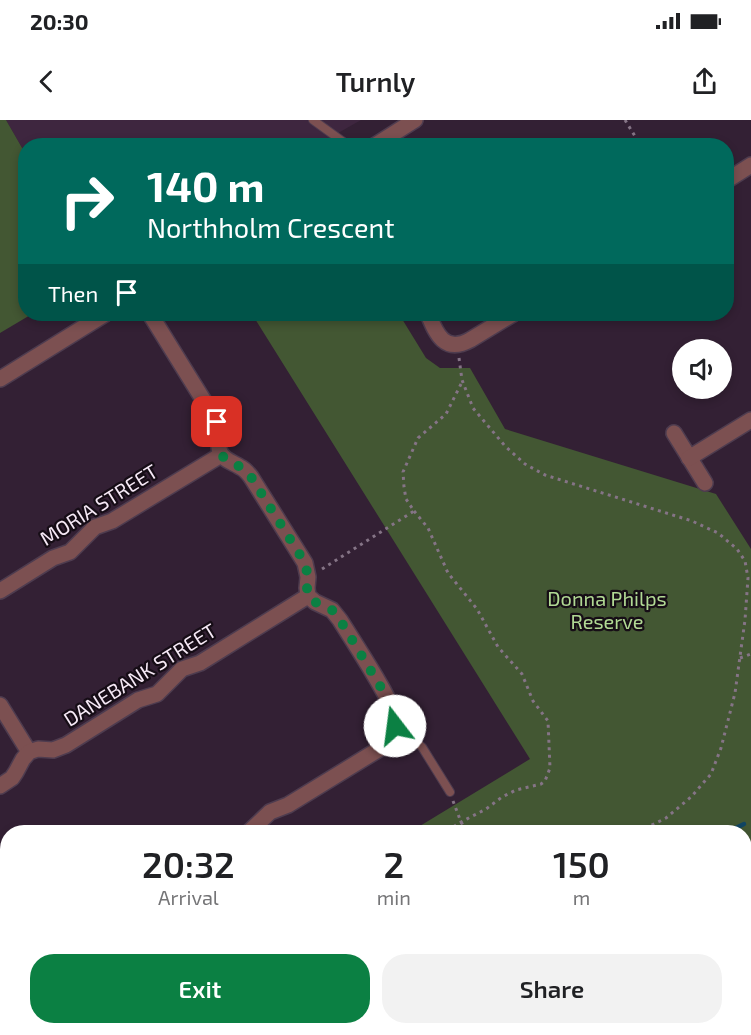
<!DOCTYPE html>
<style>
body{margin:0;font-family:"Exo 2",sans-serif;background:#f2f2f2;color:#202124;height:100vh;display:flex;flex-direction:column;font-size:22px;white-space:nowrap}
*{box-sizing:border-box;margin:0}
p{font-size:20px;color:#757577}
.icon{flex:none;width:33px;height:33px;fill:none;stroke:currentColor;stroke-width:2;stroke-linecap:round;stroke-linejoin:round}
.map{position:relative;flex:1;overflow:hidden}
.details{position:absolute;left:0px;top:705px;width:752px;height:210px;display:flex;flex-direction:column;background:#fff;border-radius:24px 24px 0 0;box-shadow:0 3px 9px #0003}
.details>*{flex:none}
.banner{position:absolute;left:18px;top:18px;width:716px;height:183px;border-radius:24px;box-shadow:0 3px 9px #0003;background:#00695c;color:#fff;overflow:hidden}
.tools{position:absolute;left:672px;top:219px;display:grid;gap:12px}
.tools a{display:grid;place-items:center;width:60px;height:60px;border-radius:50%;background:#fff;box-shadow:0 3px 9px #0003;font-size:30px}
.pin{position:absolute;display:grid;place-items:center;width:51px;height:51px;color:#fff;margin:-26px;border-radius:12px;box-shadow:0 3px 9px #0006}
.me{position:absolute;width:66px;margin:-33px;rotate:345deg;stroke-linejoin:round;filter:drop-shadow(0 0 4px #0008)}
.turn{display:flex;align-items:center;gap:21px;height:126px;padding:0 30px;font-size:27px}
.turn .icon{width:78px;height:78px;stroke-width:2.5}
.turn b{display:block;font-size:42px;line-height:51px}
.then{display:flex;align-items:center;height:57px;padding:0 30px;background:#0003;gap:12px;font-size:22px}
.eta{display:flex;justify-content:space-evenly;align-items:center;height:102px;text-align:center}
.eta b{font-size:36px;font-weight:600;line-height:42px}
.cta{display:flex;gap:12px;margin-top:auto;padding:12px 30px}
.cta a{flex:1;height:69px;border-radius:24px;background:#0b8043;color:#fff;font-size:24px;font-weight:600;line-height:69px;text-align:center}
.cta a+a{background:#f2f2f2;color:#202124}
.status{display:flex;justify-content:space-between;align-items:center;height:42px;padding:0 30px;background:#fff;direction:ltr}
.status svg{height:16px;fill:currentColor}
header{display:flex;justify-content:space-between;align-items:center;height:78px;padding:0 30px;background:#fff;font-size:27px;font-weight:600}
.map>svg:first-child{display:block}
.built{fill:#3e263f}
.green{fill:#435733}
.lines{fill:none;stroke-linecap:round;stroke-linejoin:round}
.stream{stroke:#114562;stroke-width:4.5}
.lane-casing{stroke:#4e3c4f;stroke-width:10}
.street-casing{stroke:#4e3c4f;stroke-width:18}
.path{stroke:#857486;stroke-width:3;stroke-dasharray:3 4.5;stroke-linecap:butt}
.lane{stroke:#7c5051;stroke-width:8}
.street{stroke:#7c5051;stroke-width:15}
.route{stroke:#0b8043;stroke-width:10;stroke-dasharray:0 18}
.labels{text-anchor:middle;stroke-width:4.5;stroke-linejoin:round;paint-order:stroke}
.street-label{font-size:20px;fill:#f6e9f6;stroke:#160d16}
.park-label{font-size:20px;fill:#b1d994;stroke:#160d16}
</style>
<div class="status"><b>20:30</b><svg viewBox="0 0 49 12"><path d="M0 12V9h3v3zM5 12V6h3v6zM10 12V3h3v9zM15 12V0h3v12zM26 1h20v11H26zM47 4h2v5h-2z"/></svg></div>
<header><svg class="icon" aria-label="back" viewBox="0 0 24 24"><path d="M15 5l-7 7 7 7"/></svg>Turnly<svg class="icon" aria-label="share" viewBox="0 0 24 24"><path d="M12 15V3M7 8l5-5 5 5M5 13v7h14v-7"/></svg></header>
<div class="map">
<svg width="751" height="915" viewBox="0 0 751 915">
<rect width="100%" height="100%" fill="#332034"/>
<!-- built -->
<polygon class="built" points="6,0 361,0 317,25 26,26 25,33"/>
<!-- green -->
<g class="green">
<polygon points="0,0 6,0 25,33 26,194 32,194 0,213"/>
<polygon points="252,194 399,194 426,238 440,248 470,248 505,309 716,374 751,429 751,915 579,915 581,908 744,908 744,712 410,712 530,639"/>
<polygon points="91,908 310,908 298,915 79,915"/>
</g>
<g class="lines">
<!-- stream -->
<g class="stream">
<polyline points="728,712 744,704"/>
<polyline points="672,908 674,915"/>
</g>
<!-- lane casing -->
<g class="lane-casing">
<g id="lane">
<polyline points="313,0 349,26"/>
<polyline points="394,612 416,622 422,627 450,672"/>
<polyline points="0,912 2,915"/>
</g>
</g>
<!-- street casing -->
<g class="street-casing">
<g id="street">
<polyline points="374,26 415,0"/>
<polyline points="726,61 751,45"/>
<path d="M150 194 217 302C220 312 217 323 220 332 224 341 233 342 240 347 245 349 248 353 251 357L305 443 308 457 307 468 308 476 315 482 332 490 340 500C351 518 396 585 396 601 396 612 389 621 381 628L288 685 270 692 249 712"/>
<path d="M428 194C436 213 444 234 470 220L513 194"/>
<polyline points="0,259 105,194"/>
<polyline points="674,313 705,363"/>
<polyline points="689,338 751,300"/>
<polyline points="0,471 53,438 70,432 95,407 112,401 221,335"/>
<polyline points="0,585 29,632"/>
<polyline points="0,666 12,658 16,652 23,639 29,632 38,629 53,630 66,625 138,580 157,574 182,549 200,543 308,476"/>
<polyline points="0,861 8,857"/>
<polyline points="505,915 507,908"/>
</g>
</g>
<!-- path -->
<g class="path">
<polyline points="625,0 641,26"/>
<polyline points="459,238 462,260 473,288 505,326 525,344 545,355 692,401 718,413 737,429 745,441 748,458 745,500 735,573 721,628 711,654 691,677 666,698 646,708 630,712"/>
<polyline points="414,391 428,408 448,453 477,489 498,527 522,554 533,581 548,601 550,648 545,661 541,664 516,670 502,677 486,689 461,702 445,712"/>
<polyline points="322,449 414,391 406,379 404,367 403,352 418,318 446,294 462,262"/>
<polyline points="740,538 751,534"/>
<polyline points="453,681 461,702 467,712"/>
<polyline points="744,730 751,725"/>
<polyline points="744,869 751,886"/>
<polyline points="125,915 135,908"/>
<polyline points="285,915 297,908"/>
<polyline points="577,915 578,908"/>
</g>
<!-- lane -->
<use href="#lane" class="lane"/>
<!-- street -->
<use href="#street" class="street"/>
</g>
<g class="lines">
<!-- route -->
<path class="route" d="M217 302C220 312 217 323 220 332 224 341 233 342 240 347 245 349 248 353 251 357L305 443 308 457 307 468 308 476 315 482 332 490 340 500 391 584C395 592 397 598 395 606"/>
</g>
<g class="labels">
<!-- street labels -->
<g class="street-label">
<text transform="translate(99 385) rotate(-32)" y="7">MORIA STREET</text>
<text transform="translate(140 555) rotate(-32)" y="7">DANEBANK STREET</text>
</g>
<!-- park labels -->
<g class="park-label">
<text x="607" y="486">Donna Philps<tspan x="607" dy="23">Reserve</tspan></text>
</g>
</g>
</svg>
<div class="tools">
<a><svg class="icon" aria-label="sound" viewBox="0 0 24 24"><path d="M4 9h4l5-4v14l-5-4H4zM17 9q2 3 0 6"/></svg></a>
</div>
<div class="pin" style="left:217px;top:302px;background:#d93025"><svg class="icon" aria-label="arrive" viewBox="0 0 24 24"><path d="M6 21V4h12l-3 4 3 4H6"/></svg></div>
<svg class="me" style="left:395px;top:606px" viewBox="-20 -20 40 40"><circle r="19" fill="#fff"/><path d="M0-13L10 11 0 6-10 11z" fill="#0b8043"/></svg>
<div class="banner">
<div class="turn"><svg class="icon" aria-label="right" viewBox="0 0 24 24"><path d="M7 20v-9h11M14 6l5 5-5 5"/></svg><div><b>140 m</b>Northholm Crescent</div></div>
<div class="then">Then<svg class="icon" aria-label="arrive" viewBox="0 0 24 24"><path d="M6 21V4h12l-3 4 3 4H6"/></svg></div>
</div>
<section class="details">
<div class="eta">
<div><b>20:32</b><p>Arrival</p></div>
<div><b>2</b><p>min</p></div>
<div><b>150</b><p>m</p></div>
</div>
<div class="cta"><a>Exit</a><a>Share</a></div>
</section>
</div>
